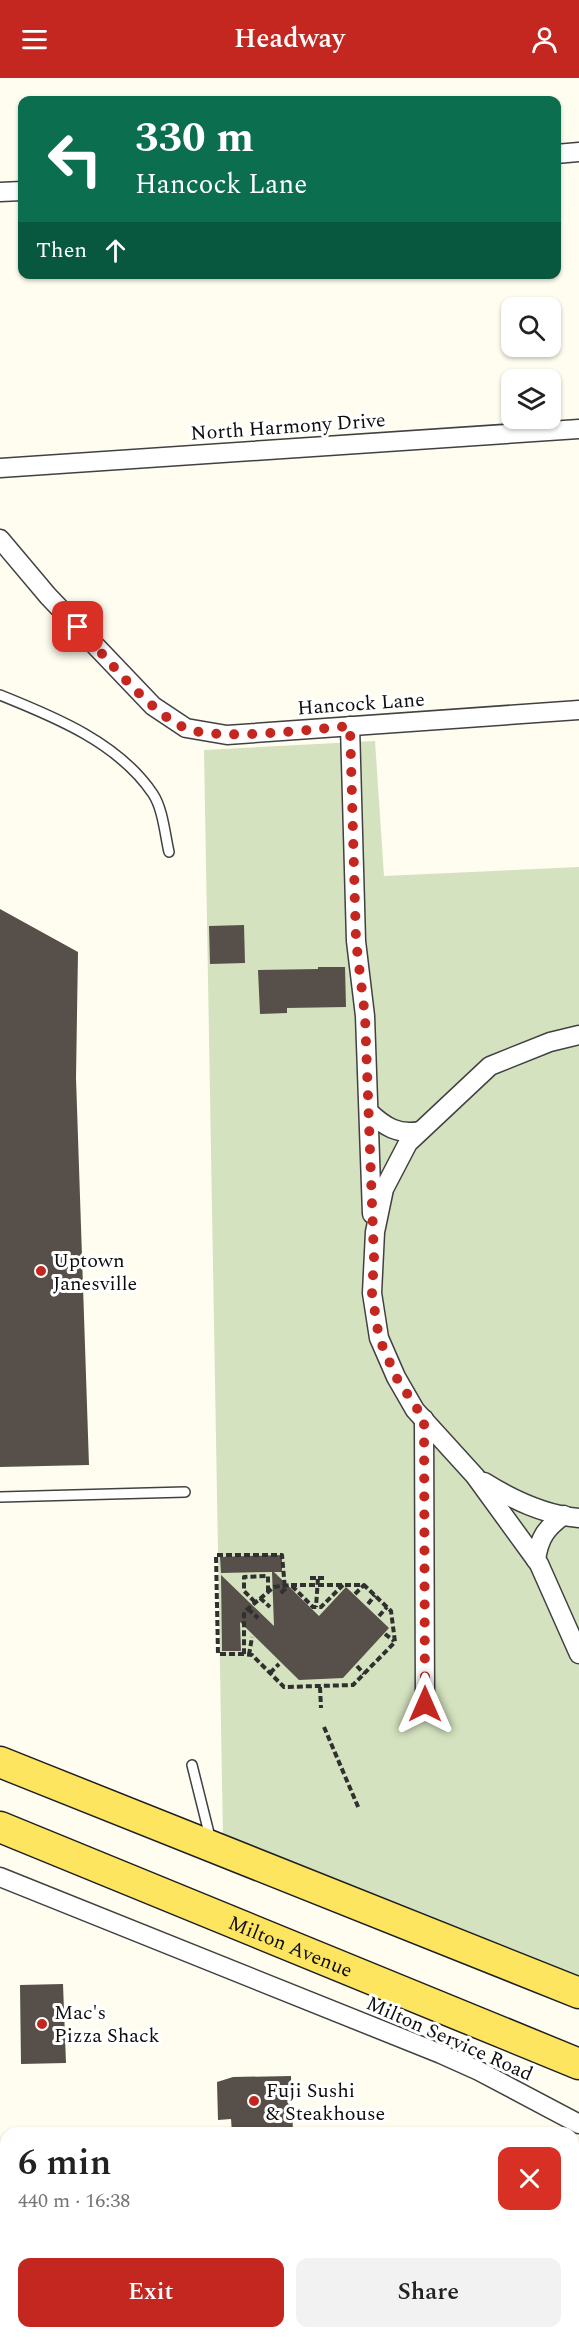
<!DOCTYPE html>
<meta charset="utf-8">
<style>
body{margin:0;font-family:Spectral,serif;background:#f2f2f2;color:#222;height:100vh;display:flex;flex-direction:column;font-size:22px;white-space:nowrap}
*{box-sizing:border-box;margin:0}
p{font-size:20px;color:#767676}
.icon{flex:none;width:33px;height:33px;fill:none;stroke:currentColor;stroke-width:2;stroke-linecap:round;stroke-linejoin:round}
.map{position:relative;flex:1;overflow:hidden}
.details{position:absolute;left:0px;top:2049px;width:579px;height:212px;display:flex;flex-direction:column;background:#fff;border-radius:18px 18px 0 0;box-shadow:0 2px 4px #0004}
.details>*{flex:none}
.banner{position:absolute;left:18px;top:18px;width:543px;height:183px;border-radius:12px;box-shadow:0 2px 4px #0004;background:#0b6e4f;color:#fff;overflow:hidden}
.tools{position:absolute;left:501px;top:219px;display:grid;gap:12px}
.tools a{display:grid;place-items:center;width:60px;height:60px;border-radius:12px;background:#fff;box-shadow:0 2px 4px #0004;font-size:30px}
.pin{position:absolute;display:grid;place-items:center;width:51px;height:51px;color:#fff;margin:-26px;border-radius:12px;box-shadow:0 3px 9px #0006}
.me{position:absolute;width:66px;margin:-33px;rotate:0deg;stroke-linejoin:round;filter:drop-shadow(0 0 4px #0008)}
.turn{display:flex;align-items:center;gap:21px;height:126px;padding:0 18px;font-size:27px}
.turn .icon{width:78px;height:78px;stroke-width:2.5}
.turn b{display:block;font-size:42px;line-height:51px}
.then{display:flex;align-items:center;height:57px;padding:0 18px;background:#0003;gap:12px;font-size:22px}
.round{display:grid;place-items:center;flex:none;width:63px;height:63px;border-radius:12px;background:#f2f2f2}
.summary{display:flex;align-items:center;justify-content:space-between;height:102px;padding:0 18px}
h1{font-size:36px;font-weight:600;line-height:45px}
.cta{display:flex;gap:12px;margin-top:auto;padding:12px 18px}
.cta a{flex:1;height:69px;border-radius:12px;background:#c42620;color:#fff;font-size:24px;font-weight:600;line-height:69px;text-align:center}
.cta a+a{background:#f2f2f2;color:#222}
header{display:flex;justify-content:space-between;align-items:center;height:78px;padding:0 18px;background:#c42620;color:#fff;font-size:27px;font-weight:600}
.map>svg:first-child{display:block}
.cemetery{fill:#d4e2bf}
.building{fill:#57504a}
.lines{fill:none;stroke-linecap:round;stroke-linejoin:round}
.lane-casing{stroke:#414141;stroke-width:12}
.street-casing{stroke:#414141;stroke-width:21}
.primary-casing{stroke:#1f1f1f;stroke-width:33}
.path{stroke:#303030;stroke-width:4;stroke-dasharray:6 3;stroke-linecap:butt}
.lane{stroke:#fff;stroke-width:9}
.street{stroke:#fff;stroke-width:18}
.primary{stroke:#fde560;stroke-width:30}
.route{stroke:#c42620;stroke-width:10;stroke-dasharray:0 18}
.poi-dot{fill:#c42620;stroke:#fff;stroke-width:2}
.labels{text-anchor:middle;stroke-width:6;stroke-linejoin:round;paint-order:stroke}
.street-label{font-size:20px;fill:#0e0e0e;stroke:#fff}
.poi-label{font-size:20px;fill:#0e0e0e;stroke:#fff;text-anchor:start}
</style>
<header><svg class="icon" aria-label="menu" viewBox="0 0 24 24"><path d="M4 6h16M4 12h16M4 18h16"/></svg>Headway<svg class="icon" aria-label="person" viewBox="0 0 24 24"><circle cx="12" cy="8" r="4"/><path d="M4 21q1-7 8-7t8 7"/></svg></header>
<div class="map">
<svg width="579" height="2260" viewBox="0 0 579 2260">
<rect width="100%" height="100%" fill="#fffdef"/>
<!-- cemetery -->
<polygon class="cemetery" points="375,663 384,798 579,789 579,1903 223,1761 204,672"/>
<!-- building -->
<g class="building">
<polygon points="0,831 78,874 76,1000 89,1387 0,1389"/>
<polygon points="244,847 245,885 210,886 209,848"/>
<polygon points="318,889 345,889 346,929 287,930 287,935 260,936 258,892 318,891"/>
<polygon points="282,1477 282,1494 274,1494 319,1538 346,1509 389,1550 343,1600 299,1602 240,1544 241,1573 222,1573 221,1497 274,1548 272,1494 221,1495 220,1479"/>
<polygon points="63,1906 66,1985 21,1986 20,1907"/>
<polygon points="291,1998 293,2055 232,2055 231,2041 218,2042 217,2004 233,1999"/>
</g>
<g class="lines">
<!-- lane casing -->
<g class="lane-casing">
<g id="lane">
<path d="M0 617C55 639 119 665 153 716 163 731 165 757 169 774"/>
<polyline points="0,1419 185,1414"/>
<polyline points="192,1687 211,1763"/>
<polyline points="573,2106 579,2091"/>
<polyline points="573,2151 579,2131"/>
<polyline points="108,2254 108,2260"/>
<polyline points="162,2254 162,2260"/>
<polyline points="263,2254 263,2260"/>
<polyline points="424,2254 424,2260"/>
<polyline points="541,2254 541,2260"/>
<polyline points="572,2254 579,2257"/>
</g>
</g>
<!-- street casing -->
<g class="street-casing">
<g id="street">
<polyline points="556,76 579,74"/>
<polyline points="0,114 22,113"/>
<polyline points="0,390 579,351"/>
<polyline points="0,461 48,518 153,628 186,650 227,657 579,632"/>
<polyline points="350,648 356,863 365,938 372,1136"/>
<polyline points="579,957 550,964 490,988 408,1065 384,1111 375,1154 372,1215 379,1260 396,1299 415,1332 475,1398 539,1486 579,1576"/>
<path d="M369 1034C385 1049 398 1057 420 1053"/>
<polyline points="424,1341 425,1626"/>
<path d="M484 1404C513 1422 544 1437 579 1440"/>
<path d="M536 1482C539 1460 546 1450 564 1437"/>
<polyline points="0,1799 441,1976 479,1993 579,2046"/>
</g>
</g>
<!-- primary casing -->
<g class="primary-casing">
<g id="primary">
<polyline points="0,1684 579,1915"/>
<path id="s1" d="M0 1749 579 1986"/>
</g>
</g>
<!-- path -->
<g class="path">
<polyline points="310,1500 318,1500 316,1529"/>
<polyline points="318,1500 324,1500"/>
<polygon points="291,1507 364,1507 391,1533 395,1564 353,1607 284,1609 252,1577 244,1576 244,1534 274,1509"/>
<polyline points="292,1508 313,1529 321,1529 343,1507"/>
<polyline points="355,1516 364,1507"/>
<polyline points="260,1520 270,1529"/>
<polyline points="255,1524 244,1513 244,1499 268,1498 268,1513"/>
<polyline points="368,1526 375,1517"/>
<polyline points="248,1531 258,1540"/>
<polyline points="379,1538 387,1529"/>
<polyline points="385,1556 394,1563"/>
<polyline points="244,1576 218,1576 216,1477 282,1477 285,1511 279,1517"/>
<polyline points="249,1577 252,1559"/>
<polyline points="357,1588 364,1596"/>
<polyline points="270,1595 279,1586"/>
<polyline points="320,1609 321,1630"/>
<polyline points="324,1649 359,1731"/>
</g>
<!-- lane -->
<use href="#lane" class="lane"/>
<!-- street -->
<use href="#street" class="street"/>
<!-- primary -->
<use href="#primary" class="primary"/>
</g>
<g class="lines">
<!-- route -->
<path class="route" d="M78 549C106 579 149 634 185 650 219 664 311 651 350 648L356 863 365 938 374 1180 372 1215 379 1260 396 1299 424 1341 425 1626"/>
</g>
<!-- markers -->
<g class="poi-dot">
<circle cx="41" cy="1193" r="6"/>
<circle cx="42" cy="1946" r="6"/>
<circle cx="254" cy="2023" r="6"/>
</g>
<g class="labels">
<!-- street labels -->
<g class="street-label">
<text transform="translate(288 348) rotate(-4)" y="7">North Harmony Drive</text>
<text transform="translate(361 625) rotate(-4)" y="7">Hancock Lane</text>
<text dy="7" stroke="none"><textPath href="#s1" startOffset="314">Milton Avenue</textPath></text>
<text transform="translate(450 1960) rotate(24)" y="7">Milton Service Road</text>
</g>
<!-- poi labels -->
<g class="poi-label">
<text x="53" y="1189">Uptown<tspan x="53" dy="23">Janesville</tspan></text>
<text x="54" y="1941">Mac's<tspan x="54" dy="23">Pizza Shack</tspan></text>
<text x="266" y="2019">Fuji Sushi<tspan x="266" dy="23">&amp; Steakhouse</tspan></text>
</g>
</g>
</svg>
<div class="tools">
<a><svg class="icon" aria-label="search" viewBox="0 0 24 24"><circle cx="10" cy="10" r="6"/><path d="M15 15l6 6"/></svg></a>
<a><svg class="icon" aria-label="layers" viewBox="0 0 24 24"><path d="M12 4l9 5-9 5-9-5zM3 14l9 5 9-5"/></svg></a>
</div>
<div class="pin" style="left:78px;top:549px;background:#d93025"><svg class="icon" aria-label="arrive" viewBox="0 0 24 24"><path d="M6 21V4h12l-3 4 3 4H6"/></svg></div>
<svg class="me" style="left:425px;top:1626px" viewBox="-20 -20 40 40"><path d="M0-17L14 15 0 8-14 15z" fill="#c42620" stroke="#fff" stroke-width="4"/></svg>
<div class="banner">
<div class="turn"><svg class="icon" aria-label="left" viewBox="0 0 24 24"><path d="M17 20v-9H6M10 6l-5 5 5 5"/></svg><div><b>330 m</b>Hancock Lane</div></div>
<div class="then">Then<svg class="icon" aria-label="ahead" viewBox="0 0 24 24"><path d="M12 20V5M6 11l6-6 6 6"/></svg></div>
</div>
<section class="details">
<div class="summary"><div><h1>6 min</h1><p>440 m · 16:38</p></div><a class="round" style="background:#d93025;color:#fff"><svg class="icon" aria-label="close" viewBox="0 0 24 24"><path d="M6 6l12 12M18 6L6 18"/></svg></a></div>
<div class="cta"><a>Exit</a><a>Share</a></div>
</section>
</div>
